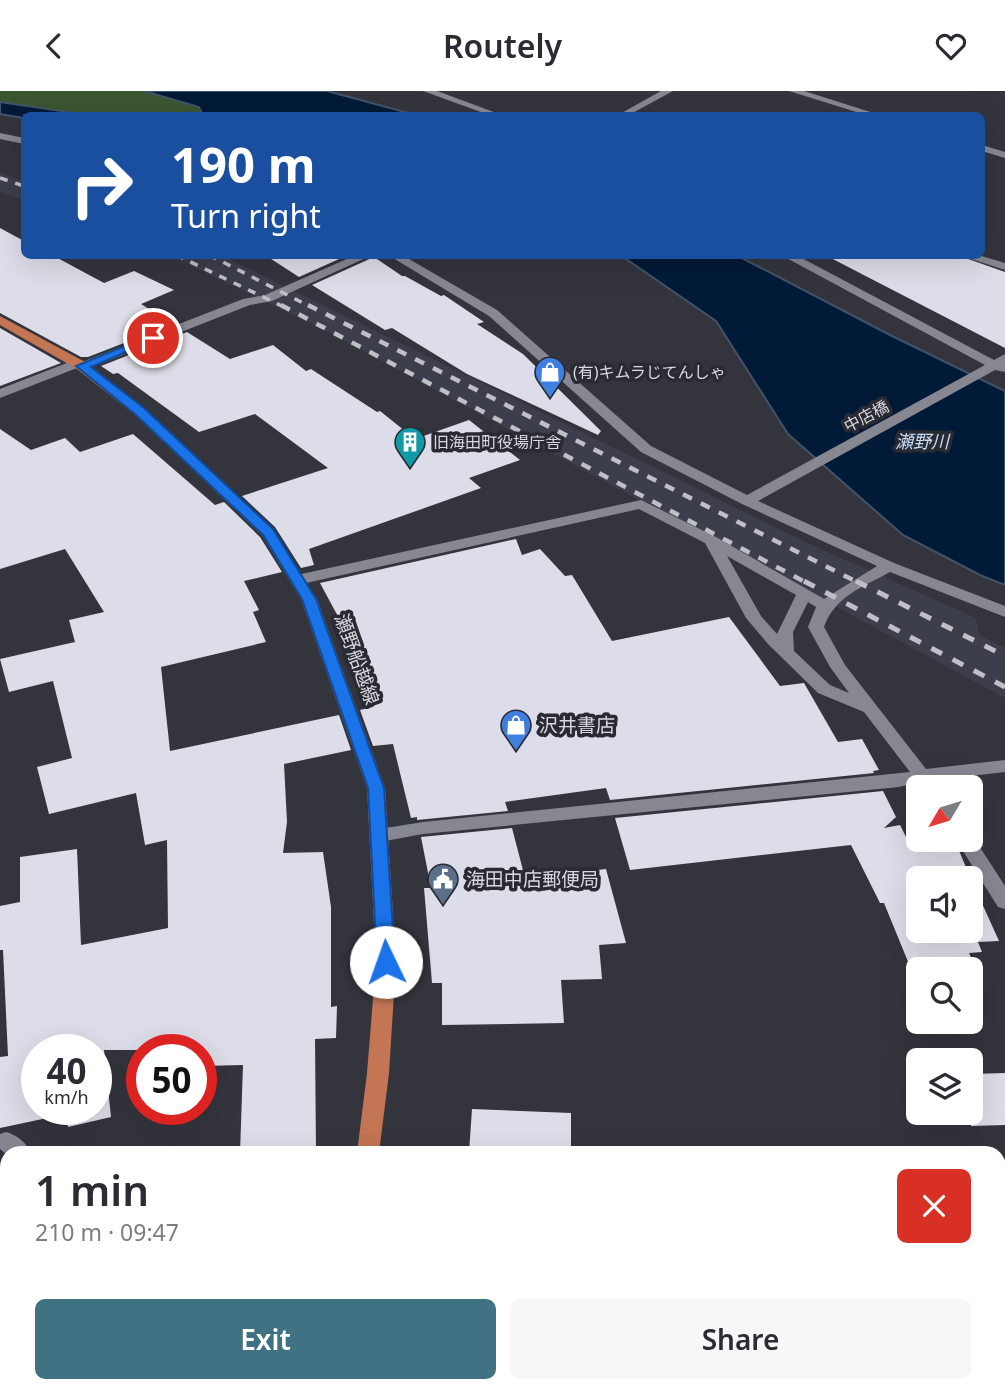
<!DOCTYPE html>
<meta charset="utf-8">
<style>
body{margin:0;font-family:"Noto Sans","Noto Sans JP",sans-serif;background:#f7f7f7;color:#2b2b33;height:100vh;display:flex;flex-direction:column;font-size:26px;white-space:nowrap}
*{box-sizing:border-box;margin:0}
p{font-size:23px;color:#7c7c81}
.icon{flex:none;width:38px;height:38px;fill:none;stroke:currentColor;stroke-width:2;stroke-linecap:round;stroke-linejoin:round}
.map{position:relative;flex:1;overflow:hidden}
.side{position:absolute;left:0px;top:1055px;width:1006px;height:247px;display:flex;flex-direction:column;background:#fff;border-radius:21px 21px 0 0;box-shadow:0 7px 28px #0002}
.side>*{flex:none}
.hud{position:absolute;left:21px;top:21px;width:964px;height:147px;border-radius:10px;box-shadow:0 7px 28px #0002;background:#1a4fa0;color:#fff;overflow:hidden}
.needle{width:46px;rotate:232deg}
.buttons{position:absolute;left:906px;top:684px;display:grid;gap:14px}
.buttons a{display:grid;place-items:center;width:77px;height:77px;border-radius:10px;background:#fff;box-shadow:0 7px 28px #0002;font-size:35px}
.speed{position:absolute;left:21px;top:943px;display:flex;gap:14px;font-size:35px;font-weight:700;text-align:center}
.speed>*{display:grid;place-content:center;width:91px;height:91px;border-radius:50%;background:#fff;box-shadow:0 7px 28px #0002;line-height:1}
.speed small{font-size:18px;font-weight:400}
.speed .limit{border:10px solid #d22;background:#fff;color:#111}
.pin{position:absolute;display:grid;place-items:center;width:60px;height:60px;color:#fff;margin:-30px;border:4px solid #fff;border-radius:50%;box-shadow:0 2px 7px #0007}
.me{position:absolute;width:77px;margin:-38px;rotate:357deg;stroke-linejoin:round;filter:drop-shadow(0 0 5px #0008)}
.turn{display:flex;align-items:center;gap:24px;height:147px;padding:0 35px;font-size:32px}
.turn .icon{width:91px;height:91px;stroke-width:2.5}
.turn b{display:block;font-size:49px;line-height:60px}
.round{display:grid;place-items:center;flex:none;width:74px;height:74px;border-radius:10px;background:#f7f7f7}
.headline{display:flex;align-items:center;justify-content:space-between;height:119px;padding:0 35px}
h1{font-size:42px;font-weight:600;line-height:52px}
.cta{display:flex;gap:14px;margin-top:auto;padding:14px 35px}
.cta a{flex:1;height:80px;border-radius:10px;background:#407283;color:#fff;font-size:28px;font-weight:600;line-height:80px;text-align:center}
.cta a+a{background:#f7f7f7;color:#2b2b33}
header{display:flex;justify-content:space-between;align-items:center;height:91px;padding:0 35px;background:#fff;font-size:32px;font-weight:600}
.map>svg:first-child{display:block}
.built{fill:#3d3e4c}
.green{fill:#3a5530}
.water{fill:#001a37;stroke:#415369;stroke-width:2}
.building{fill:#dddde9;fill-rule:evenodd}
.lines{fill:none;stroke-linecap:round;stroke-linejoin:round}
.minor{fill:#868791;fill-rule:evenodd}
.major{fill:#c37554;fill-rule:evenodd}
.rail-far2{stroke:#bfbfc6;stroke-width:3.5;stroke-dasharray:8 8;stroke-linecap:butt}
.rail-far1{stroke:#bfbfc6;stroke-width:4.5;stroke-dasharray:10 10;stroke-linecap:butt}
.rail{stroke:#bfbfc6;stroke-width:5;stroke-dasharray:12 12;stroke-linecap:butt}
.route{fill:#1a73e8;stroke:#114b97;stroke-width:2}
.labels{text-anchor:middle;stroke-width:7;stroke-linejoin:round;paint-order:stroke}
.far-poi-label{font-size:16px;fill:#d8d8de;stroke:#2a2a33;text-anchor:start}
.far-street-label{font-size:16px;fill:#d8d8de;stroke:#2a2a33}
.far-water-label{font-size:18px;font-style:italic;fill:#c3dcf6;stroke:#2a2a33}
.street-label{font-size:19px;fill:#d8d8de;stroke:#2a2a33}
.poi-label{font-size:19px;fill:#d8d8de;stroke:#2a2a33;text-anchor:start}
</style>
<header><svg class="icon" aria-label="back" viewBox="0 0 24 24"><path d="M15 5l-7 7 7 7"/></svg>Routely<svg class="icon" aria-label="heart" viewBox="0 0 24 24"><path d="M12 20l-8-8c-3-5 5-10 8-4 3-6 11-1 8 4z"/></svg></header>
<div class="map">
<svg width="1005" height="1301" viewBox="0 0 1005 1301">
<rect width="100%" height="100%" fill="#34343d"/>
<!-- built -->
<g class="built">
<polygon points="0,82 24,90 24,109 0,101"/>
<polygon points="171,165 223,165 814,455 976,527 979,544 1005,557 1005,607 321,237"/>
</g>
<!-- green -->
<polygon class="green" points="0,0 144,0 199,16 203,24 88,24 0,11"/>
<!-- water -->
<g class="water">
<polygon points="144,0 327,0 416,24 203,24 199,16"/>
<polygon points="0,11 88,24 24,24 24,27 0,23"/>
<polygon points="617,165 738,165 890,244 1005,300 1005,494 980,484 903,444 788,343 716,230 626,168"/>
</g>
<!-- building -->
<g class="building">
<polygon points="0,137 24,150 24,164 52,164 104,192 134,180 174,199 141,213 173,233 88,266 81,266 0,222"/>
<polygon points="265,164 348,164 299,186"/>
<polygon points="825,164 957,164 1005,181 1005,257"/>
<polygon points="374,166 402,185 405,185 441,205 444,204 484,231 477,233 523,263 601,340 598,344 467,283 392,237 385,239 312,194"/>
<polygon points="0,237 61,272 0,295"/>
<polygon points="187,241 230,268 273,254 306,280 311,278 377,321 380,320 415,348 469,329 520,369 469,387 481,397 309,458 314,474 301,477 275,436 242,405 328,377 255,323 199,341 118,282 113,283 101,275"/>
<path d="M0 338 31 359 65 347 80 361 133 343 215 414 224 411 260 446 282 481 244 490 259 519 253 521 266 551 161 576 170 660 339 624 351 659 284 673 287 731 283 762 323 761 331 816V916L337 915 336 947 315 948 316 1062H240L243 974 201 975V959H104L111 1026 68 1036 66 1023 0 1037V966L8 965 3 859H0V815L20 811V766L77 758 81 854 168 837 167 749 145 754 136 702 49 723 37 676 72 667 53 590 9 601 0 568 75 551 69 529 104 521 65 458 0 478ZM37 959H96V1018H37Z"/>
<polygon points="516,448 522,464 540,458 565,485 572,484 612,550 729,526 780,595 804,592 838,651 862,648 879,679 873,680 874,682 610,709 606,697 505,711 508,720 417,729 417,726 411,727 393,653 373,655 360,619 373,616 348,544 320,492"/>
<polygon points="883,700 896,726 884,737 900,734 909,752 953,749 957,755 971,788 919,788 919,840 971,840 971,788 999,850 978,851 982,861 969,862 976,878 911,878 884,812 880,812 851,754 630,779 615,727"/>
<polygon points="512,737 525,787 606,778 626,852 599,854 602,888 561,889 564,932 442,934 442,892 432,892 424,797 431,797 421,746"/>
<polygon points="1005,982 1005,1034 971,1035 971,983"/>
<polygon points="472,1018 571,1022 571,1062 469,1062"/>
</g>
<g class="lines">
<!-- minor -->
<g class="minor">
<polygon points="423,0 437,0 502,24 489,24"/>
<polygon points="661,0 673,0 629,24 618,24"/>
<polygon points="789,0 804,0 880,24 866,24"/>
<polygon points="0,42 24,47 24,53 0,48"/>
<polygon points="982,54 1005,61 1005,67 982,60"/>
<polygon points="356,164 372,164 272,210 250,214 87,278 77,277 0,307 0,298 72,270 82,271 243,208 265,204"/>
<path d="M388 164H402L497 219 651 355 747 404 985 274 781 164H796L994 269 1005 263V281L995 279 758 410 894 472 1005 515V526L890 481C863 496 835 505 824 536L845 574 926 678 1005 669V681L935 689 940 696H922L918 691 899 696 423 743 380 751 373 749 371 744 373 739 423 731 910 681 864 621 818 602 768 553 746 527 705 452 639 418 297 494 292 492 289 489 297 484 641 409 716 446 824 508 877 475 742 413 641 361 489 225ZM727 465 796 504 777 543 761 525ZM808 511 816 516 808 536 830 576 849 602 830 594 794 560 793 541Z"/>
<polygon points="959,164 978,164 1005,172 1005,179"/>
<polygon points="972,744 1005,795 1005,818 998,816 956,749 971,749"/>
<path d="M6 1041C17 1044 27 1052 31 1062H7V1064L0 1058V1043Z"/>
<rect x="999" y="1224" width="6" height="24"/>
</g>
<!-- major -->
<g class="major">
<polygon points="0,225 87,272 144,317 273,438 317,508 385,697 396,871 389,982 379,1062 357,1062 367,982 376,871 367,697 301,508 262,444 134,323 77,278 0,234"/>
<polygon points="325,1295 351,1295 350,1301 324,1301"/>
</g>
<!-- rail-far2 -->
<g class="rail-far2">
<polyline points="0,87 24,95"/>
<polyline points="176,164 284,216"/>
<polyline points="209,164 311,216"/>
</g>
<!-- rail-far1 -->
<g class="rail-far1">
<polyline points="281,214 807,492"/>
<polyline points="308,214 859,492"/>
</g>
<!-- rail -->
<g class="rail">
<polyline points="804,490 1005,596"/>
<polyline points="856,490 1005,565"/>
</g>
</g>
<!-- route -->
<polygon class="route" points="149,245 159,247 91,276 144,317 273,438 316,508 384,697 395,871 393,876 380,876 377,871 368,697 302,508 263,444 135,323 76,275"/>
<!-- icons -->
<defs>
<g id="shop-pin" transform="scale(1.575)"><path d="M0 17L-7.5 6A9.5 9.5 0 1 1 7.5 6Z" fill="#3f7fe0" stroke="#2a2a33"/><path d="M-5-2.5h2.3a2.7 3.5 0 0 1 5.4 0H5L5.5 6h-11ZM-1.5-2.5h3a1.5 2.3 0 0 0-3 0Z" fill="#fff"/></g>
<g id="building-pin" transform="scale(1.575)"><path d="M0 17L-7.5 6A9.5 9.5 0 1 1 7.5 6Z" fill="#0f9aa8" stroke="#2a2a33"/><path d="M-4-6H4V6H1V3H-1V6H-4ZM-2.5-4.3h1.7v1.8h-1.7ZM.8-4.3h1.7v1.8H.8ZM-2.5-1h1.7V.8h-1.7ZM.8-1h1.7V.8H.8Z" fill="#fff"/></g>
<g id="civic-pin" transform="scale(1.575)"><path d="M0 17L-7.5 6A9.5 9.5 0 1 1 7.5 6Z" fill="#5c6f8a" stroke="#2a2a33"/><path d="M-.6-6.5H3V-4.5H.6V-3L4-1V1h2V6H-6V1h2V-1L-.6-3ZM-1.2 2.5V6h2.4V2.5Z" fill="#fff"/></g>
</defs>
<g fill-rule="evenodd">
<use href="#shop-pin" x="550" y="281"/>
<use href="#building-pin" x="410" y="351"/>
<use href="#shop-pin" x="516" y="634"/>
<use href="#civic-pin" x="443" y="788"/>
</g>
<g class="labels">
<!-- far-poi labels -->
<g class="far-poi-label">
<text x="573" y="287">(有)キムラじてんしゃ</text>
<text x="433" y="357">旧海田町役場庁舎</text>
</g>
<!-- far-street labels -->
<g class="far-street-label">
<text transform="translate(866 325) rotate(-28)" y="6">中店橋</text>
</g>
<!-- far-water labels -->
<g class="far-water-label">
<text x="922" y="357">瀬野川</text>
</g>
<!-- street labels -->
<g class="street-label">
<text transform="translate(357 568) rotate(70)" y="7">瀬野船越線</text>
</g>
<!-- poi labels -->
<g class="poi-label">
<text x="539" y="641">沢井書店</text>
<text x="466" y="795">海田中店郵便局</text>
</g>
</g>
</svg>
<div class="buttons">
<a><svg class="needle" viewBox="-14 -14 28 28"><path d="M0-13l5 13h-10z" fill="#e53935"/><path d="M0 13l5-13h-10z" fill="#7c7c81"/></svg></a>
<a><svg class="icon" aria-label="sound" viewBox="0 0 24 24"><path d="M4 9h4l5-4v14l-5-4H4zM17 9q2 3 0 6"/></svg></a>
<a><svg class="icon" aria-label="search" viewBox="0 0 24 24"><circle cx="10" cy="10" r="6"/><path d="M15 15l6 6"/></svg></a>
<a><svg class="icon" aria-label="layers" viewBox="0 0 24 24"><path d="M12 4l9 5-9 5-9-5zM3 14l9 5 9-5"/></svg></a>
</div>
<div class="speed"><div>40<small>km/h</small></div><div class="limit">50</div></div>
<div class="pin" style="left:153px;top:247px;background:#d93025"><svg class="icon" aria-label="arrive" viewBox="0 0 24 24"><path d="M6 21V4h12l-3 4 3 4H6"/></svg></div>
<svg class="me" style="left:386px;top:871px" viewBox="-20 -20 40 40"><circle r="19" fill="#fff"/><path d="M0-13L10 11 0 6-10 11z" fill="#1a73e8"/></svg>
<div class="hud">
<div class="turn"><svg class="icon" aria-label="right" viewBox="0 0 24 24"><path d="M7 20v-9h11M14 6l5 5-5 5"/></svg><div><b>190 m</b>Turn right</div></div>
</div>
<section class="side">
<div class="headline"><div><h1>1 min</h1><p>210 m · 09:47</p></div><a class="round" style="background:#d93025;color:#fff"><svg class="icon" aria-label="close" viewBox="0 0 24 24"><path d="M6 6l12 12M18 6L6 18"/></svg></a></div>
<div class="cta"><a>Exit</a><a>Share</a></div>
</section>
</div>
